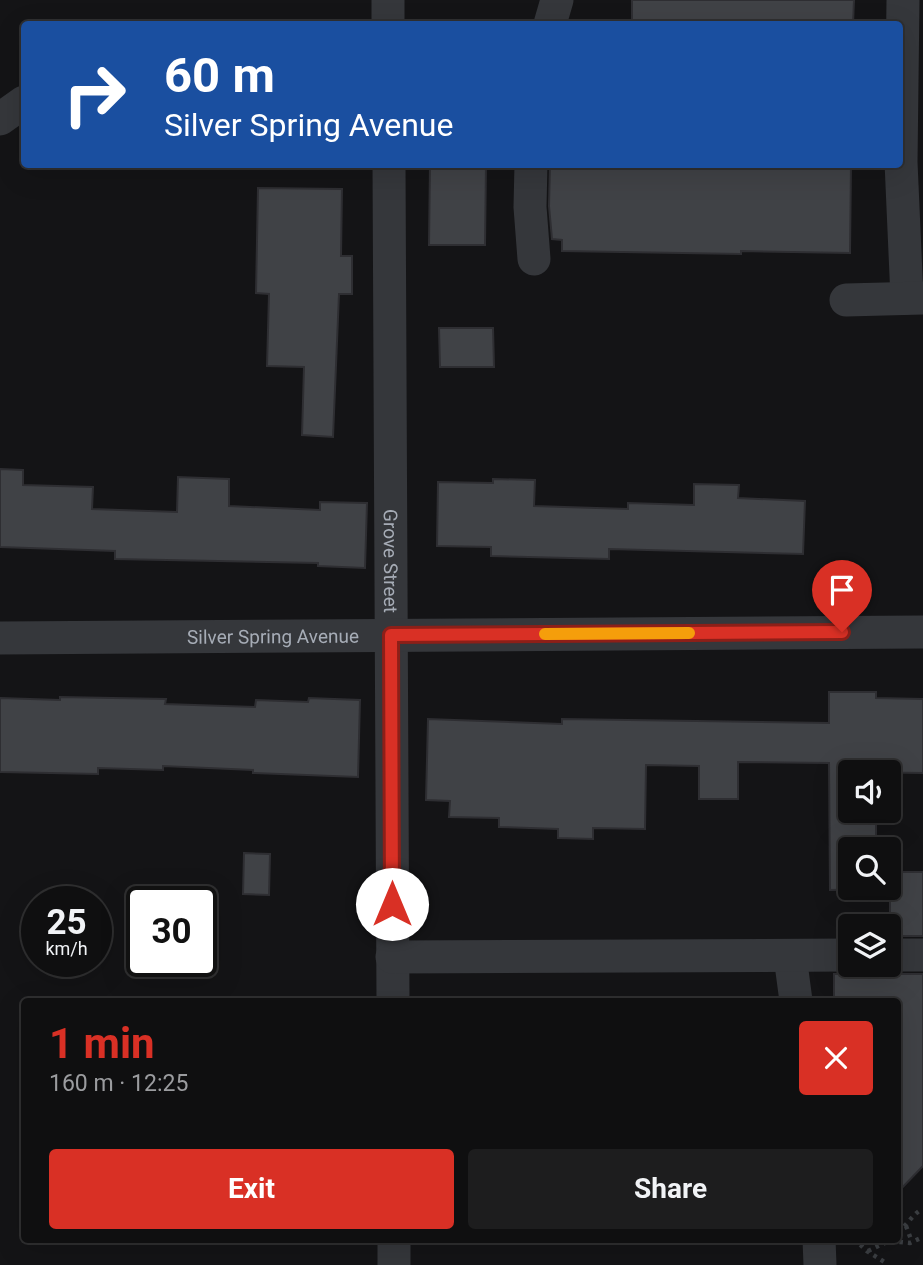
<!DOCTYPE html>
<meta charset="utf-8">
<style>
body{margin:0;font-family:Roboto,sans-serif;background:#1d1d1e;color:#f1f3f6;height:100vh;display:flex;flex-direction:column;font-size:26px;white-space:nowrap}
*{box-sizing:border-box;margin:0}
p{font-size:23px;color:#9b9c9f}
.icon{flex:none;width:38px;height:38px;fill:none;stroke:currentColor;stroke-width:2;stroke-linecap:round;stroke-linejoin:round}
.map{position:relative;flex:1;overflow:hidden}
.drawer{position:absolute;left:21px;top:998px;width:880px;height:245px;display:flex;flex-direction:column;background:#0f0f10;border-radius:7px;box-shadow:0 7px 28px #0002,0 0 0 2px #2f2f30}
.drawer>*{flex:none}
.guide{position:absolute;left:21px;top:21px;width:882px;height:147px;border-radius:7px;box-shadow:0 7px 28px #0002,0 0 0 2px #2f2f30;background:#1a4fa0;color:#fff;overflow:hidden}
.tools{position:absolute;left:838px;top:760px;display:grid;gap:14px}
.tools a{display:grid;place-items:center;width:63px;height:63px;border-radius:7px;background:#0f0f10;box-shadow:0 7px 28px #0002,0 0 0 2px #2f2f30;font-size:35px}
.speed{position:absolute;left:21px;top:886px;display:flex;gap:14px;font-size:35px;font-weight:700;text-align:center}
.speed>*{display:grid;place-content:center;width:91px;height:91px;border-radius:50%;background:#0f0f10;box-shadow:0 7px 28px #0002,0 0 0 2px #2f2f30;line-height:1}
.speed small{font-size:18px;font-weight:400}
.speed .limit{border:4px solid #111;border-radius:10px;background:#fff;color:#111}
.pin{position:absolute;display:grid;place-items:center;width:60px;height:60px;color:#fff;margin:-72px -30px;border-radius:50% 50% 50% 0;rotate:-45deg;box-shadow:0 0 7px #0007}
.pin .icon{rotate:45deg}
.me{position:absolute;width:77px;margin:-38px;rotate:0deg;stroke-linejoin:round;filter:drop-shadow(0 0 5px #0008)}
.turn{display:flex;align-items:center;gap:24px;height:147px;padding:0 28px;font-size:32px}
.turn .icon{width:91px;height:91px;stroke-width:2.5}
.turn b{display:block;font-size:49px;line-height:60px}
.round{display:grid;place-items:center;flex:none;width:74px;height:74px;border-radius:7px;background:#1d1d1e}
.head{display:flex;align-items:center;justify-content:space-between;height:119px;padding:0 28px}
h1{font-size:42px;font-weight:700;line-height:52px;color:#d93025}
.primary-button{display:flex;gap:14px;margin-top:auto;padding:14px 28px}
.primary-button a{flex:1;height:80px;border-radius:7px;background:#d93025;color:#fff;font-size:28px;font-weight:700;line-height:80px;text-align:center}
.primary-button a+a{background:#1d1d1e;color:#f1f3f6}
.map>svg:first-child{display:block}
.building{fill:#404246;stroke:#2e2e32;stroke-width:2}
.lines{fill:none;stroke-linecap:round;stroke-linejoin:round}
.path{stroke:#3b3e42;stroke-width:4.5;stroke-dasharray:3.5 5;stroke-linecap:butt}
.minor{stroke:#35373b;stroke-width:33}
.route-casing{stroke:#8d1f18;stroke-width:18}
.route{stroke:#d93025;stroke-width:12}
.slow{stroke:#f59e0b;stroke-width:12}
.labels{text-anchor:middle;stroke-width:5;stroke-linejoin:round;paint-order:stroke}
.street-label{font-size:19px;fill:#a6acb6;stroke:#0f0f11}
</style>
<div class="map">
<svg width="923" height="1265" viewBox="0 0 923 1265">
<rect width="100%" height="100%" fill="#141416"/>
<!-- building -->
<g class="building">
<polygon points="632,0 854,0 853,24 632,24"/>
<polygon points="430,164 486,164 485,245 429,245"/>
<polygon points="550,164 764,168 764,164 851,164 850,253 741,251 741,254 562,251 562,240 552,239 549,206"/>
<polygon points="258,188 342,189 341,256 352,256 352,294 339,294 333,437 302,435 304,367 267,366 269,294 256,293"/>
<polygon points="439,328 493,328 494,367 440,367"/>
<polygon points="0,469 23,470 23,485 93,487 92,509 177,512 178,477 229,479 229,506 320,510 320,502 367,503 365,568 318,566 318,563 115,559 115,551 0,547"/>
<polygon points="493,479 535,480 534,506 628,509 628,503 694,505 694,484 739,485 738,498 805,501 803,554 609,549 609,559 491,556 491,547 437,546 438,482 493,483"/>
<polygon points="829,692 876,692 876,698 923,699 923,773 850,772 850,810 876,810 876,849 850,849 850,887 876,887 876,889 830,890 829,763 738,762 738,799 699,799 699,766 646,765 645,829 593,828 593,839 558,838 558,829 499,827 499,818 449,817 450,801 426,800 428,719 562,724 562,719 829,723"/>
<polygon points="60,697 166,699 165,704 255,707 256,700 308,702 309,698 360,700 358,777 253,773 253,770 163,766 163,770 98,768 98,774 0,772 0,698 60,700"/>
<polygon points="244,853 270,854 269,895 243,894"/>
<rect x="890" y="872" width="33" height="64"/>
<polygon points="861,970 878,970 889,974 923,974 923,1166 898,1192 898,1001 834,1001 834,974 851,974"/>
</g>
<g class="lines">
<!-- path -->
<g class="path">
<polyline points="906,1226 912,1242"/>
<path d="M898 1232C906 1226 911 1217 919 1211L923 1212"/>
<polyline points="854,1239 867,1251 886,1263"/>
<polyline points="891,1241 910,1243 923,1237"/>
<polyline points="868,1251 891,1240"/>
</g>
<!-- minor -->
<g class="minor">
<polyline points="388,0 388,24"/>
<polyline points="903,0 901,162 907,298"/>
<polyline points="550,24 557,0"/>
<polyline points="0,119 24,102"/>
<path id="s1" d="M389 164 393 1001"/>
<polyline points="531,164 530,207 534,259"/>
<polyline points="846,300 923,298"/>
<path id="s2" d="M0 638 923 632"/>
<polyline points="889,955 923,955"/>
<polyline points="790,956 796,1001"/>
<polyline points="392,957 850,955"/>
<polyline points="394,1239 394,1265"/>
<polyline points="819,1239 820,1265"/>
</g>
</g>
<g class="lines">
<!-- route casing -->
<g class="route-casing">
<polyline id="route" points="392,904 391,635 842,632"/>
</g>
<!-- route -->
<use href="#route" class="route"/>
<!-- slow -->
<polyline class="slow" points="545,634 689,633"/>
</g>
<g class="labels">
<!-- street labels -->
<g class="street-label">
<text dy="7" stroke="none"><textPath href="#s1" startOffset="397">Grove Street</textPath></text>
<text dy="7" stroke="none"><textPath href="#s2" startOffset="273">Silver Spring Avenue</textPath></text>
</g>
</g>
</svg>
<div class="tools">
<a><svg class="icon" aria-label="sound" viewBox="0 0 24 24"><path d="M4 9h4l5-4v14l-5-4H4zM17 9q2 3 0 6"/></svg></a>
<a><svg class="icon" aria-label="search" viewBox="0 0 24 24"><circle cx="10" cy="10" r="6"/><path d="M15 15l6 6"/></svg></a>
<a><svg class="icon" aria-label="layers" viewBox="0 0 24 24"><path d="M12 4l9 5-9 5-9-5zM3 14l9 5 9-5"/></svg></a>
</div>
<div class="speed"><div>25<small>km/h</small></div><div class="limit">30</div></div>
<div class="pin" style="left:842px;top:632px;background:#d93025"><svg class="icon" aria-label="arrive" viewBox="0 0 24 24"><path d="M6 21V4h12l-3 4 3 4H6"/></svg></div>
<svg class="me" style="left:392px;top:904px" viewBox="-20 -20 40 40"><circle r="19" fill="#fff"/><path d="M0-13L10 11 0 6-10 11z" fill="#d93025"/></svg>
<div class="guide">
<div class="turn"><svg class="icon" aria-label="right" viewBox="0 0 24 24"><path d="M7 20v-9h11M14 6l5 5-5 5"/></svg><div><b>60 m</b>Silver Spring Avenue</div></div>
</div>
<section class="drawer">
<div class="head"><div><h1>1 min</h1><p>160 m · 12:25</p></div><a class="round" style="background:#d93025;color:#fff"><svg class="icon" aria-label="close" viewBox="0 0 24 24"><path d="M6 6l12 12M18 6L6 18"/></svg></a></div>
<div class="primary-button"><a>Exit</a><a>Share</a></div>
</section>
</div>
